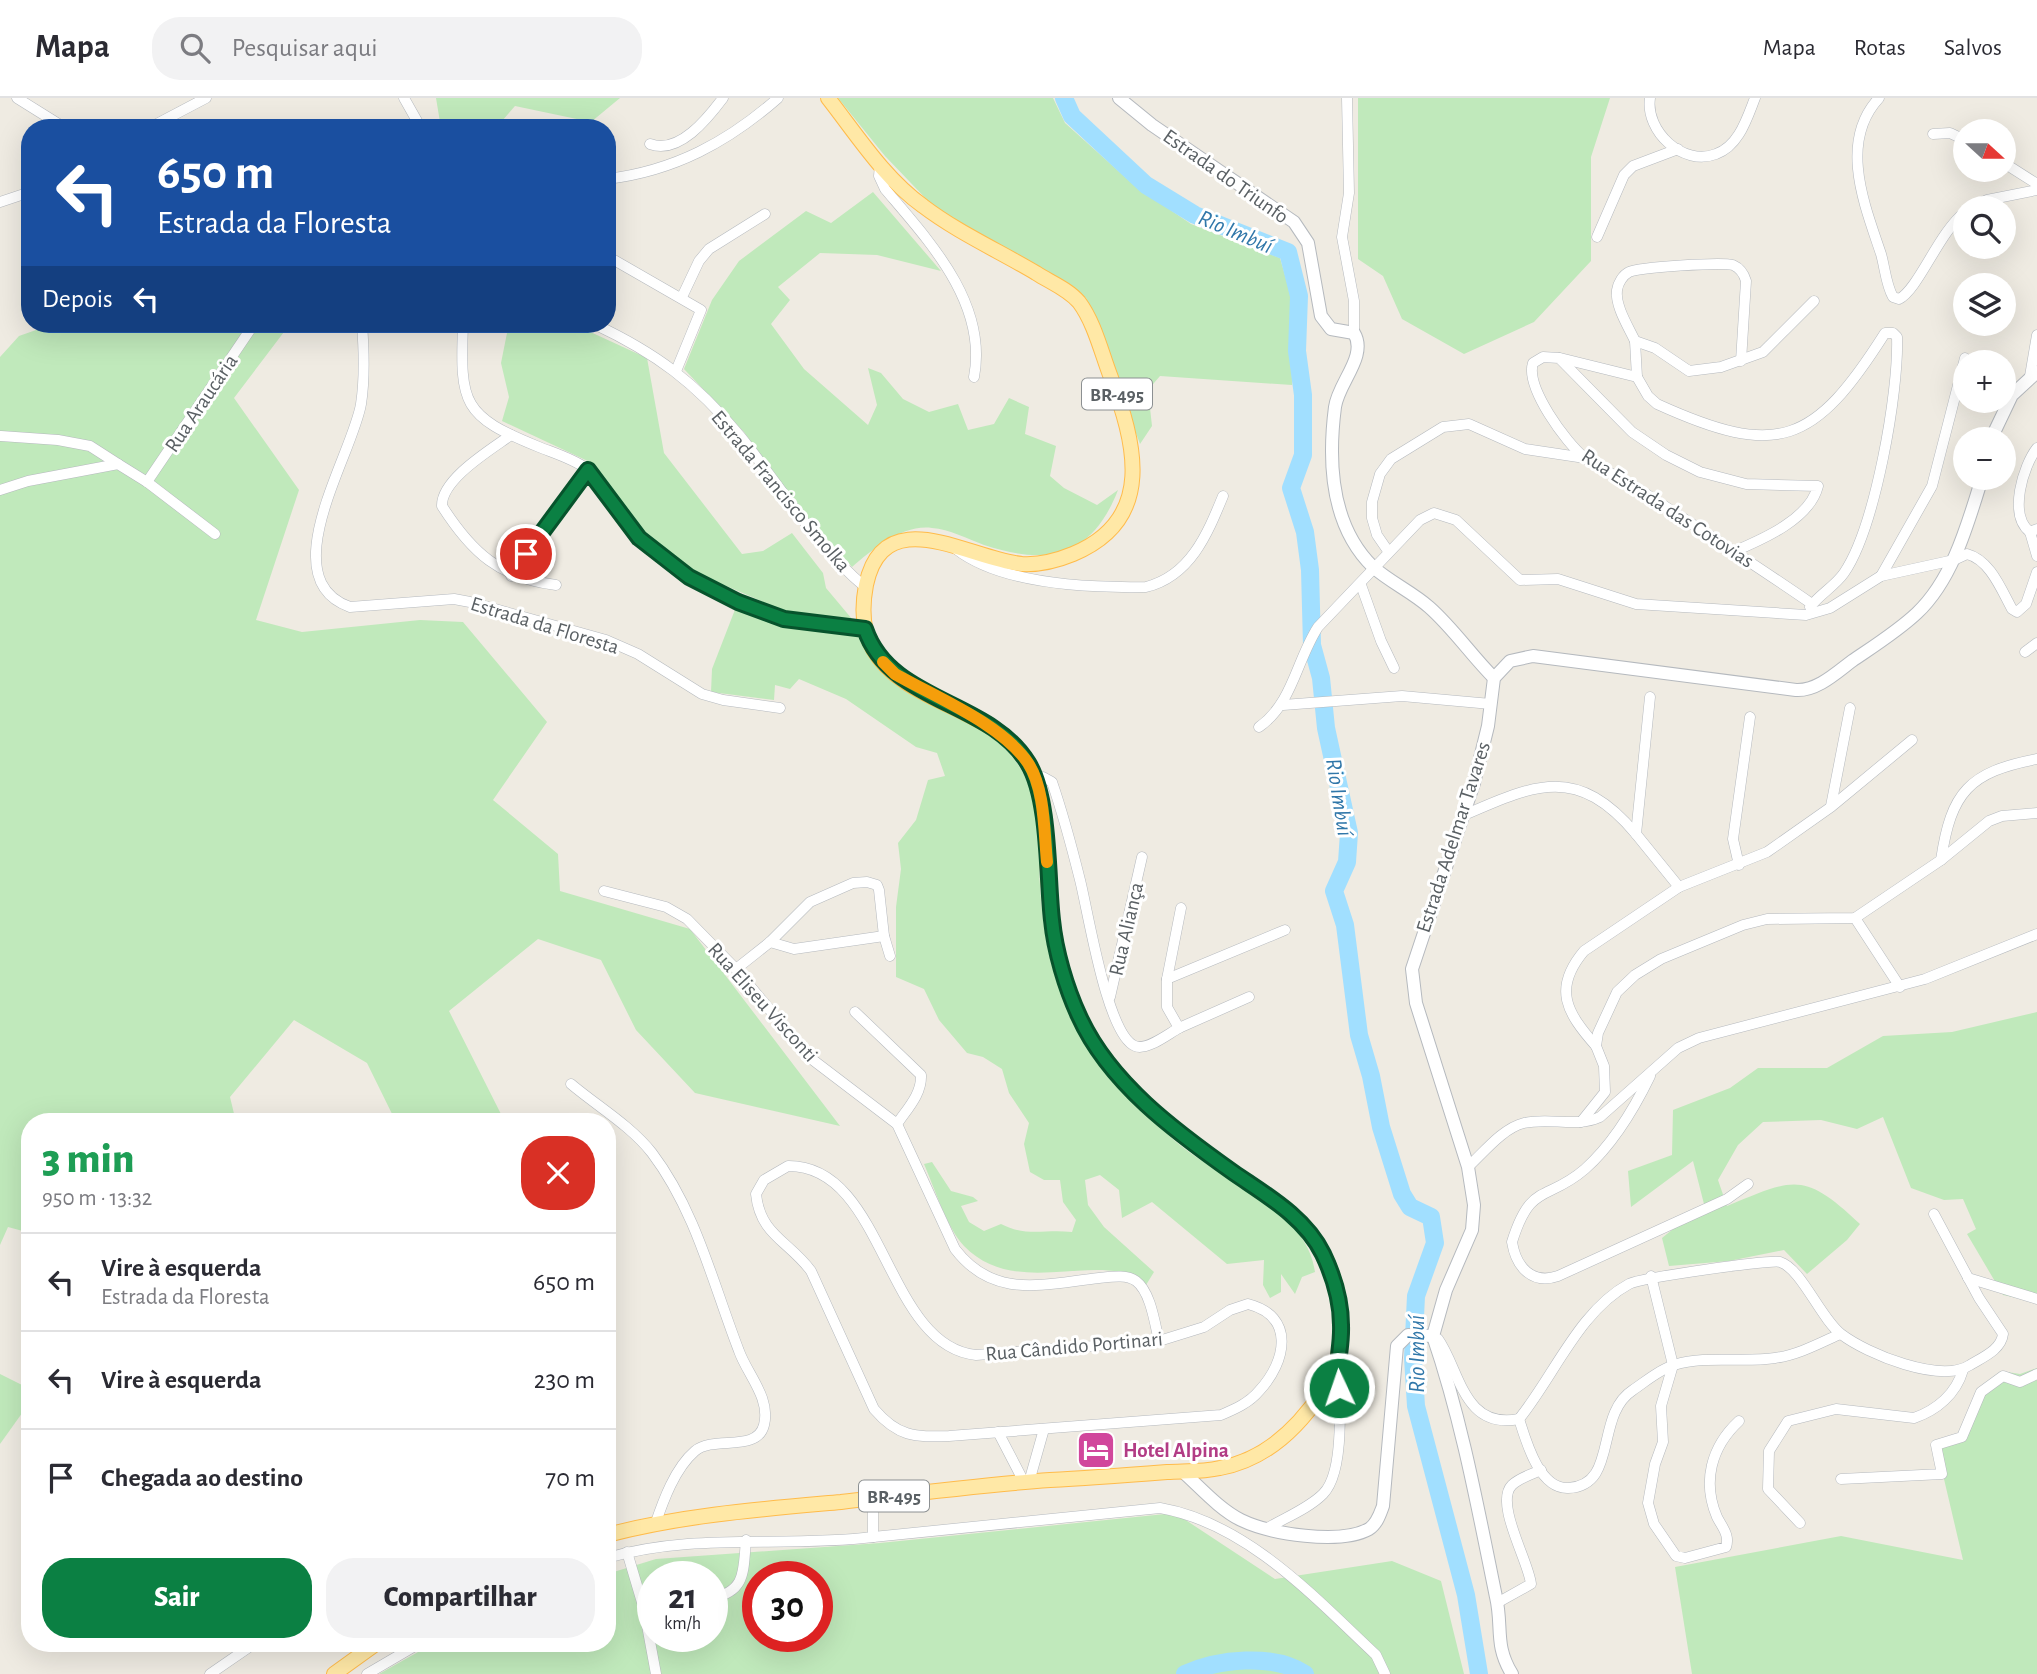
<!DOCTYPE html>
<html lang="pt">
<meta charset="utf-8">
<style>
body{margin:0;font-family:"Alegreya Sans",sans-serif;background:#f2f2f3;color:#2b2b33;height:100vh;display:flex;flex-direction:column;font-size:26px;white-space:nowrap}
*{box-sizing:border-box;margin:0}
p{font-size:23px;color:#7c7c81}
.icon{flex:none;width:38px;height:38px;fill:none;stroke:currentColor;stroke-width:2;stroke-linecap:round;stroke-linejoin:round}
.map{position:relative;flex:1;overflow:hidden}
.drawer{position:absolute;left:21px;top:1015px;width:595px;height:539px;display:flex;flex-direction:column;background:#fff;border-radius:28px;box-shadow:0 7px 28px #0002}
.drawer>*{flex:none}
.hud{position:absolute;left:21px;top:21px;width:595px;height:214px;border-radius:28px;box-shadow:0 7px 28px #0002;background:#1a4fa0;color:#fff;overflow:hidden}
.needle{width:46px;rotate:111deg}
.tools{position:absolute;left:1953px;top:21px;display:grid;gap:14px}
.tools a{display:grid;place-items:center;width:63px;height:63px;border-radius:50%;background:#fff;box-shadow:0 7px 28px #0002;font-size:35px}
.speed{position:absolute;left:637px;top:1463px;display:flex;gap:14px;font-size:35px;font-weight:700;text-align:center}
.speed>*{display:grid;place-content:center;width:91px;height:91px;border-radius:50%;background:#fff;box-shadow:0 7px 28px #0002;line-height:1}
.speed small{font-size:18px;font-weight:400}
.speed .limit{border:10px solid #d22;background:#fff;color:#111}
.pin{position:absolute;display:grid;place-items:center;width:60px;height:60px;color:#fff;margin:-30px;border:4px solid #fff;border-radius:50%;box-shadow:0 2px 7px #0007}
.me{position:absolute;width:77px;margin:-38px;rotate:357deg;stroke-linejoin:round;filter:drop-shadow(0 0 5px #0008)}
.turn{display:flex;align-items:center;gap:24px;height:147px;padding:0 21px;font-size:32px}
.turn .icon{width:91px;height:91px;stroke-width:2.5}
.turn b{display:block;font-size:49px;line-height:60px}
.then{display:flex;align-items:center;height:66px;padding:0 21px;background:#0003;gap:14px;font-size:26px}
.round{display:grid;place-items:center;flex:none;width:74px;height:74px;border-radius:28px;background:#f2f2f3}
.summary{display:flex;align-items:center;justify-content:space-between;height:119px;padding:0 21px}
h1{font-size:42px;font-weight:800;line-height:52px;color:#1e9e55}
.action{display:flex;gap:14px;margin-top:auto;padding:14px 21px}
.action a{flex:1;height:80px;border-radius:28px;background:#0b8043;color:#fff;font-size:28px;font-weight:800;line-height:80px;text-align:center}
.action a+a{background:#f2f2f3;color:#2b2b33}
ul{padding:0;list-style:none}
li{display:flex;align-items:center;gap:21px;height:98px;padding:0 21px;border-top:2px solid #e1e1e2}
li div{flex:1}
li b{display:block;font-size:26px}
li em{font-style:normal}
header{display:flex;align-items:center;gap:42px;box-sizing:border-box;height:98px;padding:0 35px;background:#fff;border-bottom:2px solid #e1e1e2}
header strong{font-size:33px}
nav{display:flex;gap:38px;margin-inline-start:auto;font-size:24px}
.search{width:490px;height:63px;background:#f2f2f3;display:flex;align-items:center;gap:18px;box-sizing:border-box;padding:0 24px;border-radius:28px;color:#7c7c81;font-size:26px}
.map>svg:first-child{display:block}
.green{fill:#c0e9bb;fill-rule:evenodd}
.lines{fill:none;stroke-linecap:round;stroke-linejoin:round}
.river{stroke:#a1dfff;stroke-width:18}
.minor-casing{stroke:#b5b9be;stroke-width:11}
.tertiary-casing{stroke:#b5b9be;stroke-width:14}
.primary-casing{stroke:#ffbb4a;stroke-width:16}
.minor{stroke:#fff;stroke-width:10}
.tertiary{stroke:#fff;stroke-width:12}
.primary{stroke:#ffe8a6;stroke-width:14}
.route-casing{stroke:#07532c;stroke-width:18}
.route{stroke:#0b8043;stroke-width:12}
.slow{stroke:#f59e0b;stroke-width:12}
.labels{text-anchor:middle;stroke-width:6;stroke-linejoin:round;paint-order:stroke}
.shield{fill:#fff;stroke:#8c9092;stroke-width:2}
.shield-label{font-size:19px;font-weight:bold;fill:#5a6064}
.street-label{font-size:21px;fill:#5a6064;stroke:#fff}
.hotel-label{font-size:21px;font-weight:bold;fill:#b23c85;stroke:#fff;text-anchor:start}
.water-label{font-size:23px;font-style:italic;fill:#3077a9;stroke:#fff}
</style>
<header>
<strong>Mapa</strong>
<div class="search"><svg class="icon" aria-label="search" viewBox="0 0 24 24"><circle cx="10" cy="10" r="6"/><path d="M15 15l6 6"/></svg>Pesquisar aqui</div>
<nav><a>Mapa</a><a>Rotas</a><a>Salvos</a></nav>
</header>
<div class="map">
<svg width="2037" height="1576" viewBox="0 0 2037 1576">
<rect width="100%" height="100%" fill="#efebe2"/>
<!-- green -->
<g class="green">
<polygon points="436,0 620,0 591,24 515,8 496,30 441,30"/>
<polygon points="838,0 1053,0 1065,25 1134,87 1191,126 1280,160 1291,198 1292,287 1160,278 1148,292 1152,328 1140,346 1086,200 932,107 885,58"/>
<polygon points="1358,0 1610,0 1591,59 1591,163 1534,224 1464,256 1402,221 1383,178 1358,161"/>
<path d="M873 94 941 173 877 157 820 155 778 189 790 202 771 226 804 271 868 327 877 307 868 270 881 275 903 301 929 314 958 306 968 332 994 326 1009 300 1029 309 1025 336 1056 348 1050 378 1064 390 1097 407 1118 392C1092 459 1048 468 984 447 968 441 949 431 932 430 903 426 873 451 852 469L801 413 744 334 684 271 712 202 739 163 806 113 831 125Z"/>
<polygon points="53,226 305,226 287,230 234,300 299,392 256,522 302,534 420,522 463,524 547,624 493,702 558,756 560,793 690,831 840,1028 695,995 636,932 601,862 538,841 449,913 505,1024 396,1024 367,965 294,922 230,999 236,1024 30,1024 30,1135 8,1129 0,1147 0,259 19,238"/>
<polygon points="505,226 573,226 647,260 664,355 742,456 763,453 792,435 823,475 826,490 852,521 784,513 694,474 645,439 594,366 502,323 509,299 501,265 508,230"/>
<path d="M736 509 787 527 861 536C865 544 868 557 874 564 917 610 995 618 1024 677 1040 709 1038 753 1040 787 1045 880 1071 937 1135 1004 1151 1021 1170 1040 1189 1054 1233 1086 1307 1115 1315 1174L1302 1179 1295 1196 1281 1176V1194L1270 1200 1263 1187 1264 1162 1227 1166 1152 1104 1122 1120 1119 1092 1100 1077 1085 1082 1088 1107 1104 1129 1154 1174 1146 1187C1104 1148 1018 1204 964 1148 947 1130 934 1089 924 1066L932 1064 951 1093 973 1099 978 1103 961 1108 969 1124 984 1133 1001 1126C1026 1139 1044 1131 1072 1134L1076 1122 1063 1104 1060 1082H1044L1030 1074 1024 1046 1029 1025 1009 995 1002 971 983 959 967 955 939 922 924 891 896 879V809L901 771 898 745 916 722 928 682 945 678 937 655 916 649 846 601 799 581 790 591 775 587 774 602 711 594 712 571Z"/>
<path d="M2037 914V1204L2003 1197 1967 1136 1976 1131 1963 1101 1944 1102 1911 1090 1883 1019 1857 1031 1821 1022 1763 1024 1738 1047 1718 1082 1727 1108C1794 1080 1804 1073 1860 1126L1847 1142 1807 1176 1784 1152 1729 1163 1669 1168 1662 1140 1704 1106 1693 1063 1631 1109 1628 1073 1672 1057 1673 1012 1730 990 1758 970H1827L1883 938 1952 934Z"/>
<polygon points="2037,1270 2037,1576 1692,1576 1675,1469 1841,1438 1963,1462 1936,1347 1959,1339 1977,1291 2001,1273 2020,1276"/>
<polygon points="0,1276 30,1291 30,1304 0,1346"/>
<path d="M1175 1415 1275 1481 1392 1463 1441 1483 1464 1576H379L434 1545H607V1476L656 1461 880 1445ZM653 1479H712V1538H653ZM758 1479H817V1538H758Z"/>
</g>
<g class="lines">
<!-- river -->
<g class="river">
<polyline points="1064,0 1072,18 1146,87 1195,117 1288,154 1299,198 1297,253 1303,297 1303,357 1291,390 1305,434 1310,472 1312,547 1321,580 1326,630 1349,735 1347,764 1334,793 1345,827 1359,937 1371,978 1381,1029 1402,1096 1410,1109 1431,1119 1435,1145 1416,1198 1413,1260 1416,1308 1466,1497 1479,1576"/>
<path d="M1185 1576C1218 1561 1273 1555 1305 1576"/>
</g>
<!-- minor casing -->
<g class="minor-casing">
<g id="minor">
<polyline points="17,0 65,30"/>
<polyline points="404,0 421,30"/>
<polyline points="1347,0 1349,95 1342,139 1354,203 1354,235"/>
<path d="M1650 0C1645 33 1683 69 1716 56 1739 48 1747 20 1755 0"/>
<path d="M1879 0C1838 44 1865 108 1881 156 1885 170 1886 187 1893 199L1899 201C1918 192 1939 134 1965 114"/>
<polyline points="149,30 206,0"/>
<polyline points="1933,36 1950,35 1965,42"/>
<path d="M650 46C679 57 708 20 723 0"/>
<polyline points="2004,65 2037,86"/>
<path d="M880 67 879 78 885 91C929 143 988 205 974 279"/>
<path d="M607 81C674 73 728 44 778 0"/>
<polyline points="0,104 30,94"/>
<polyline points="1971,110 1987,102 2037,92"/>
<polyline points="1597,139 1624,77 1633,68 1678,51"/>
<polyline points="607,158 701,212 676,273"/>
<polyline points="682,199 699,163 709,151 765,116"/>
<path d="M362 226C364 252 365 280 361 306 353 356 271 481 350 509L454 501 470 504 606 542 638 556 702 596 723 602 780 610"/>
<path d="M463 226C460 306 462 318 539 349 554 355 574 361 587 371 608 388 620 419 638 439 669 474 741 512 786 521 812 527 839 528 865 531"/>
<path d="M594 226C656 255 696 285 740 338 782 390 814 446 865 489"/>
<path d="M1635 243C1628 228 1615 208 1617 192 1618 185 1623 177 1629 174 1640 169 1721 164 1733 167 1740 170 1744 176 1746 183L1741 263"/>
<path d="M1560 260 1637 279 1648 298 1657 306C1778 361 1814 347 1885 235H1893L1897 239C1899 294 1875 430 1844 475 1835 488 1820 496 1810 509"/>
<polyline points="2030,278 2037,237"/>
<polyline points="1637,279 1635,243 1655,250 1689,273 1721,269 1763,254 1814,203"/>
<path d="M511 337C492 351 441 381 442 408 472 455 500 480 556 487"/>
<polyline points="1,338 58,342 90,348 118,366"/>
<path d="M2037 350C2023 368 2008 417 2030 434L2037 431"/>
<polyline points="147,384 254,226"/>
<polyline points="0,392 28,383 118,366 147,384 215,436"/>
<polyline points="2030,434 2037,458"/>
<path d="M956 451C1002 487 1089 490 1146 489 1190 478 1207 437 1223 398"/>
<polyline points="1388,453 1377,437 1372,420 1372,404 1380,376 1391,361 1443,329 1469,326 1525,351 1585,360"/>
<path d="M1735 453C1763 441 1810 421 1818 388L1746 386 1700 374 1666 357 1632 334 1559 260 1543 259 1533 265C1525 289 1566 345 1585 360 1601 372 1621 379 1637 390 1695 428 1754 466 1812 506"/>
<polyline points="511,478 588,372"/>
<polyline points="1881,478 1932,388 1965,260"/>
<polyline points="1361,487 1381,543 1394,570"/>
<polyline points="2025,554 2037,545"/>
<polyline points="1650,599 1636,736 1679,789"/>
<polyline points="1283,607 1402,598 1491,606"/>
<path d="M1259 629C1293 605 1296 563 1318 529L1420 422 1434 415 1456 422 1520 482 1558 481 1636 506 1806 517 1830 510 1881 478 1954 462 1967 456C1990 462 2001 491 2012 511L2017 514 2026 506 2037 474"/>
<path d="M1035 681 1043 679 1052 684C1063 716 1072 750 1080 782 1088 813 1107 937 1135 948 1147 953 1168 936 1179 930L1167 909V881L1181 810"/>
<polyline points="1831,708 1850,610"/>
<path d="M1462 718C1535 686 1577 666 1636 736"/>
<path d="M1941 762C1951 694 1969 674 2037 661"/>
<polyline points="1739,767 1733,741 1750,619"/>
<path d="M604 793 666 809 687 821 736 871 809 959 897 1026 955 1151C994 1202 1043 1186 1099 1180 1110 1179 1126 1176 1136 1183 1151 1194 1155 1227 1159 1243"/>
<polyline points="1855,820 1900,889"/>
<polyline points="770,844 794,851 884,838"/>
<polyline points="736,871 770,844 810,804 853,785 867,784 877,787 879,792 884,838 890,858"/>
<polyline points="1167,881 1285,832"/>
<polyline points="1110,899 1142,759"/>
<path d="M855 914 921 977C922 996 907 1011 897 1026"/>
<polyline points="1179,930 1249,899"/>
<path d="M1596 948C1567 915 1552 891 1584 853L1679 789 1767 754 1831 709 1912 642"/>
<path d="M1650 978C1634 1011 1613 1046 1585 1071 1547 1104 1531 1083 1512 1144 1516 1169 1532 1187 1558 1178L1727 1101 1748 1086"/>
<path d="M571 986C597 1008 631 1028 652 1055 696 1113 713 1186 739 1253 747 1276 771 1300 764 1327 757 1355 714 1337 695 1353 675 1370 663 1403 655 1427"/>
<polyline points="1581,1024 1605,994 1604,968 1596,948 1598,935 1617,894 1635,877 1661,861 1743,827 1767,821 1855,820 1941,762 1989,723 2002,718 2037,715"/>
<path d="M788 1068C885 1067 885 1248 976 1257L1159 1243 1204 1229 1230 1212 1248 1206C1295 1218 1287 1263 1259 1293 1249 1305 1235 1311 1221 1317L949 1338C914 1339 898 1339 874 1311L811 1173C789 1143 760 1137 756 1096L764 1082Z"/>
<path d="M1468 1069C1484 1054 1503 1030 1524 1025 1550 1019 1576 1030 1600 1019L1678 950 1699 940 1925 881 2037 836"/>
<path d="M1651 1178 1673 1267 1661 1308 1663 1344 1655 1366 1648 1405 1654 1426 1676 1458 1685 1460 1726 1449C1730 1437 1722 1429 1717 1419 1702 1384 1711 1349 1739 1323"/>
<polyline points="1968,1180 2037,1201"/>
<path d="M1438 1241C1460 1272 1463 1332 1519 1321"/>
<polyline points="27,1266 30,1267"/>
<path d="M1519 1321C1554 1278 1579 1213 1629 1186 1640 1180 1772 1161 1780 1164 1801 1170 1821 1221 1841 1236 1867 1256 1941 1286 1970 1267 1983 1259 2001 1252 2003 1236L1979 1200 1934 1116"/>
<path d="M1519 1321C1526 1343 1539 1391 1568 1390 1619 1388 1594 1317 1633 1292 1645 1284 1660 1271 1674 1267 1706 1257 1743 1265 1775 1260 1798 1257 1820 1245 1840 1236"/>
<polyline points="998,1334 1024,1384"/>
<polyline points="1841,1381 1942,1376 1936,1347 1962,1339 1981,1294 2003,1278 2020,1284 2037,1276"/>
<polyline points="1029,1384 1044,1331"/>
<path d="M1800 1425 1768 1391 1769 1353 1788 1323 1836 1311 1914 1320C1937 1312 1956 1296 1963 1272"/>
<path d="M1266 1431C1284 1420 1308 1411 1323 1396 1345 1374 1341 1297 1335 1268"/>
<path d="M873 1439 1160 1410C1247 1425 1315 1500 1376 1557L1385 1576"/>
<polyline points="627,1454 644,1511 656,1576"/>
<path d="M607 1460C695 1434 784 1450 873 1439V1400"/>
<path d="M712 1500C747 1493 743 1472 746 1442"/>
<path d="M1497 1505 1531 1486C1529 1464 1494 1405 1512 1387 1519 1380 1532 1376 1541 1372"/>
<polyline points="210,1576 255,1545"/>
<polyline points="367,1576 420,1545"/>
</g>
</g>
<!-- tertiary casing -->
<g class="tertiary-casing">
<g id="tertiary">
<path d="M1119 0 1152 27 1294 124 1308 145 1321 218 1331 231 1354 235C1368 258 1338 285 1335 309 1328 363 1331 428 1373 469 1390 484 1412 494 1429 509 1453 530 1471 557 1494 580"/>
<polyline points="1991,341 2012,297 2037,274"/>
<path d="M1433 1238 1446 1192 1472 1132 1474 1107 1468 1069 1416 905 1412 871 1474 685 1488 628 1494 580 1510 563 1533 558 1796 592C1817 593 1836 575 1852 563 1874 548 1898 533 1917 515 1953 481 1968 425 1982 380"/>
<path d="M1433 1238C1462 1323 1478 1411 1496 1499 1503 1529 1494 1547 1512 1576"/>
<path d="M1182 1373C1200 1389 1219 1411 1241 1422 1270 1436 1340 1447 1369 1431 1377 1426 1380 1416 1383 1408L1397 1248 1408 1237 1433 1238"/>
</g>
</g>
<!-- primary casing -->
<g class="primary-casing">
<g id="primary">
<path d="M607 1437C683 1417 763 1411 841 1404 910 1396 980 1387 1050 1382 1089 1380 1128 1377 1167 1374 1185 1373 1203 1374 1220 1370 1264 1362 1298 1330 1322 1294 1354 1248 1343 1177 1309 1134 1290 1111 1262 1095 1237 1077 1178 1036 1114 988 1081 922 1066 892 1056 854 1052 821 1045 778 1051 704 1029 666 996 610 904 606 873 551 862 532 862 508 866 487 884 401 971 462 1022 466 1040 467 1056 463 1073 456 1157 421 1135 344 1110 277 1101 253 1094 224 1079 204 1068 191 1050 184 1036 175 999 153 957 134 923 108 884 80 857 37 828 0"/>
<polyline points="334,1576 377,1545"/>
</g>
</g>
<!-- minor -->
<use href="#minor" class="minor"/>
<!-- tertiary -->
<use href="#tertiary" class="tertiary"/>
<!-- primary -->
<use href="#primary" class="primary"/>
</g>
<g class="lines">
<!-- route casing -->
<g class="route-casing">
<path id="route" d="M526 456 588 372 639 440 689 479 738 504 784 521 865 531C890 605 990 602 1028 665 1050 701 1047 780 1052 822 1055 853 1066 890 1079 918 1109 985 1176 1034 1234 1075 1266 1097 1305 1119 1323 1156 1333 1177 1341 1203 1341 1227 1342 1251 1335 1264 1339 1290"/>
</g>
<!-- route -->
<use href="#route" class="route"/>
<!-- slow -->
<path class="slow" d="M883 564 895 576C935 599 1002 626 1028 665 1045 691 1044 734 1047 764"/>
</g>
<!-- icons -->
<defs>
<g id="hotel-square" transform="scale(2.0125)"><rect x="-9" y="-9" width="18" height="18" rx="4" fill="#d1479c" stroke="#fff"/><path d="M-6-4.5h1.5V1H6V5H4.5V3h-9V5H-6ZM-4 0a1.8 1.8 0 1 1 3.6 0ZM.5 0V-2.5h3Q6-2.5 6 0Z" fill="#fff"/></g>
</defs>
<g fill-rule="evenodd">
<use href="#hotel-square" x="1096" y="1352"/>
</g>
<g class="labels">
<!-- shield labels -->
<g class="shield">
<rect x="1082" y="280.5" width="70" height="31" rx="5"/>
<rect x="859" y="1382.5" width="70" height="31" rx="5"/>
</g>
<g class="shield-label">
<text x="1117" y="303">BR-495</text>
<text x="894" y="1405">BR-495</text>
</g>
<!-- street labels -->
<g class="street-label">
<text transform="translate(1226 78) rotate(35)" y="7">Estrada do Triunfo</text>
<text transform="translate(201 305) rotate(-56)" y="7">Rua Araucária</text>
<text transform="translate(781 393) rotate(50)" y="7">Estrada Francisco Smolka</text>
<text transform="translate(1668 410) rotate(33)" y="7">Rua Estrada das Cotovias</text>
<text transform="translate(545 527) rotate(17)" y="7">Estrada da Floresta</text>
<text transform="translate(1453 739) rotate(-72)" y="7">Estrada Adelmar Tavares</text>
<text transform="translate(1126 831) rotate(-77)" y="7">Rua Aliança</text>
<text transform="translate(763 904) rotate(48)" y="7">Rua Eliseu Visconti</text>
<text transform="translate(1074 1248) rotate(-5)" y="7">Rua Cândido Portinari</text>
</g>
<!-- hotel labels -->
<g class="hotel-label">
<text x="1123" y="1359">Hotel Alpina</text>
</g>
<!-- water labels -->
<g class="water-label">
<text transform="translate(1236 133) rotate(23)" y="8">Rio Imbuí</text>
<text transform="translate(1340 699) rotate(81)" y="8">Rio Imbuí</text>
<text transform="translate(1416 1256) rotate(-90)" y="8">Rio Imbuí</text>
</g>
</g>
</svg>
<div class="tools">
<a><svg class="needle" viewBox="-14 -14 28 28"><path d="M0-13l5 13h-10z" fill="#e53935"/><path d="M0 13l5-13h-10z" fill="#7c7c81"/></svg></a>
<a><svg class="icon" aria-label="search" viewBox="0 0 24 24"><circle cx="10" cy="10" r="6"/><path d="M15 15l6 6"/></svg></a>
<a><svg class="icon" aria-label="layers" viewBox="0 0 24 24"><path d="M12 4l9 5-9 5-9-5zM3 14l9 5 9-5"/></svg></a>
<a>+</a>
<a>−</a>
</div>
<div class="speed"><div>21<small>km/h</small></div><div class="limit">30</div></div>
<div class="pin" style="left:526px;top:456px;background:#d93025"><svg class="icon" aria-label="arrive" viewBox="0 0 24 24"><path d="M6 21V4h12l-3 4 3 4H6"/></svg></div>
<svg class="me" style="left:1339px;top:1290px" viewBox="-20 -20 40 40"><circle r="17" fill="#0b8043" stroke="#fff" stroke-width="3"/><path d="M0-11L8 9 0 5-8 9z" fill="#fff"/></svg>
<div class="hud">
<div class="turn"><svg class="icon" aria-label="left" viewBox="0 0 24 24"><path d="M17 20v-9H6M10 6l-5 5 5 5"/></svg><div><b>650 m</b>Estrada da Floresta</div></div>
<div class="then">Depois<svg class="icon" aria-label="left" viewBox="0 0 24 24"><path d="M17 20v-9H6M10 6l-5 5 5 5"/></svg></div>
</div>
<section class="drawer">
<div class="summary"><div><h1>3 min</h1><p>950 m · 13:32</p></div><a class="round" style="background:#d93025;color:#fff"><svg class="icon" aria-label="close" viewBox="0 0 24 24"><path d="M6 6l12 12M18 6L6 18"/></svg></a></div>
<ul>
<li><svg class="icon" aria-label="left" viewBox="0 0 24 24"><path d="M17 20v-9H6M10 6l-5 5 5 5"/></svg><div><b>Vire à esquerda</b><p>Estrada da Floresta</p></div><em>650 m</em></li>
<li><svg class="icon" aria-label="left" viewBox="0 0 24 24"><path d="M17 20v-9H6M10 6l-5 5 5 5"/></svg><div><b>Vire à esquerda</b></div><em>230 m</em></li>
<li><svg class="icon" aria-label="arrive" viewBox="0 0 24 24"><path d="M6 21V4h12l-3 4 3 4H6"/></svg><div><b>Chegada ao destino</b></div><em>70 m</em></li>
</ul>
<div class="action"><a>Sair</a><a>Compartilhar</a></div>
</section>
</div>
